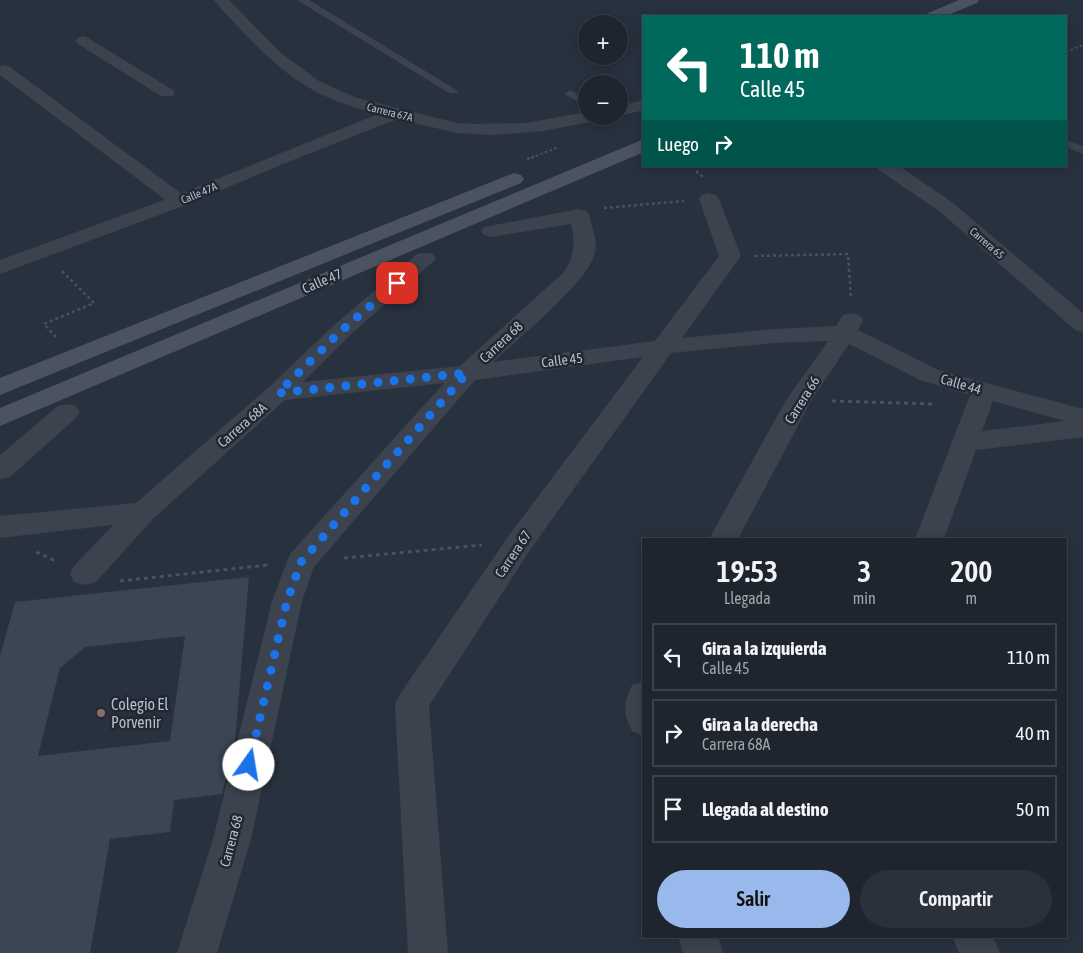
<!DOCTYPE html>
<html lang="es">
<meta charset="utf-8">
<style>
body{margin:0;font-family:"Asap Condensed",sans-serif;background:#2b313a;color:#f1f3f6;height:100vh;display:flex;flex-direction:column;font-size:19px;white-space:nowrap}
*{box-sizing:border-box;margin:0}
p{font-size:16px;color:#a1a5aa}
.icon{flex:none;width:28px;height:28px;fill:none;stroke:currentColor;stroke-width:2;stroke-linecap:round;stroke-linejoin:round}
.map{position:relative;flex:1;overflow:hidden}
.details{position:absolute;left:642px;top:538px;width:425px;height:400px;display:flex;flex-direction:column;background:#1e252e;border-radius:0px;box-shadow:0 2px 12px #0003,0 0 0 1px #3c424a}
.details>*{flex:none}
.guide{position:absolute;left:642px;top:15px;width:425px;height:152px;border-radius:0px;box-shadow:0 2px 12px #0003,0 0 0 1px #3c424a;background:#00695c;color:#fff;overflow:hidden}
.tools{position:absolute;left:578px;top:15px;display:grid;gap:10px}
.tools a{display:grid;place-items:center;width:50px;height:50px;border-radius:50%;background:#1e252e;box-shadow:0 2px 12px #0003,0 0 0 1px #3c424a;font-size:25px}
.pin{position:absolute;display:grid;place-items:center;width:42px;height:42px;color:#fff;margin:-21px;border-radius:10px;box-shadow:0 2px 8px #0006}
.me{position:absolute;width:55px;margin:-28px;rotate:13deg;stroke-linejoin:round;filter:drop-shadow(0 0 4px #0008)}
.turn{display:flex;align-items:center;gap:18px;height:105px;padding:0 15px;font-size:22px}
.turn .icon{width:65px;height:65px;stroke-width:2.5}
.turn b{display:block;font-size:35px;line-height:42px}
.then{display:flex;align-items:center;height:48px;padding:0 15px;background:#0003;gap:10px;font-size:19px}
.eta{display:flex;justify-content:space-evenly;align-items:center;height:85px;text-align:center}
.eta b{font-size:30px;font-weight:600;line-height:35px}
.primary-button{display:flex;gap:10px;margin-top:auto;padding:10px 15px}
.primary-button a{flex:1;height:58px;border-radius:30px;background:#99b9ed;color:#111;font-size:20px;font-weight:600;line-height:58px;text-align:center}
.primary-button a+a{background:#2b313a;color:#f1f3f6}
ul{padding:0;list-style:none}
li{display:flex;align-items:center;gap:15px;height:68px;margin:0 10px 8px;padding:0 5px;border:2px solid #3c424a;border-radius:0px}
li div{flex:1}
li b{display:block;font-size:19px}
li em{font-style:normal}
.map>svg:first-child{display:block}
.building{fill:#3b4554;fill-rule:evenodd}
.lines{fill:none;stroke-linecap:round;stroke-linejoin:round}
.path-far2{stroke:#435557;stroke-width:2;stroke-dasharray:2.5 2.5;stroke-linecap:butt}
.path-far1{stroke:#435557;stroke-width:2.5;stroke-dasharray:3 3;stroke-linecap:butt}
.path{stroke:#435557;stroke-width:3;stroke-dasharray:4 4;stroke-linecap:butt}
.service{fill:#3c434e;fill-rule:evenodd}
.pedestrian{fill:#3c434e;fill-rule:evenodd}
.minor{fill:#3c434e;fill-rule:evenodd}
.tertiary{fill:#3c434e;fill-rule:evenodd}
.secondary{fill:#4b5360;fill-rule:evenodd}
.route{stroke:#1a73e8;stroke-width:9;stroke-dasharray:0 16.2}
.education-dot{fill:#8d6e63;stroke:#212833;stroke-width:2}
.labels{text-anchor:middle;stroke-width:5;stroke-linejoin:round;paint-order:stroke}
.far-street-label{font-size:11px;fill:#b8bec9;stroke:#212833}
.street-label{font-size:14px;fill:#b8bec9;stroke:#212833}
.near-poi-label{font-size:16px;fill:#b8bec9;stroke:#212833;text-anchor:start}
</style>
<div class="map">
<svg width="1083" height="953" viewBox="0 0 1083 953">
<rect width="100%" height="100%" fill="#28313e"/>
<!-- building -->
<path class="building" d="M249 577 235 741 222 794 174 800 170 832 110 839 90 953H0V656L15 602ZM185 636 170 741 38 756 60 668 85 647Z"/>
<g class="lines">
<!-- path-far2 -->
<g class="path-far2">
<polyline points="1066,52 1083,45"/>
<polyline points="531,158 559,147"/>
</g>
<!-- path-far1 -->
<g class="path-far1">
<polyline points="527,159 534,156"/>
<polyline points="696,171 703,177"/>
<polyline points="604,208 684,201"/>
<polyline points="755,256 848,254 851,298"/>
<polyline points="56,337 44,324 94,303 61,270"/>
</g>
<!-- path -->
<g class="path">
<polyline points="832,401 935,404"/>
<polyline points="36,552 58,562"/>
<polyline points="344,558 482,545"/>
<polyline points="120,581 268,565"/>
</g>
<!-- service -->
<g class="service">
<polygon points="297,0 309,0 458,91 457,93 449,93"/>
<polygon points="570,90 586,98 586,106 566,95 565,93"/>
<polygon points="1066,140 1083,146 1083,154 1066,147"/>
</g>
<!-- pedestrian -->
<g class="pedestrian">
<polygon points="83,36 88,38 173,90 175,93 173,96 161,96 78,44 75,41 78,38"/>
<polygon points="4,65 10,67 186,197 189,201 186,205 179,207 172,205 0,75 0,66"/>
</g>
<!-- minor -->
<g class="minor">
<path d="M214 0H229L281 53 319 81 357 98 457 123 474 124 526 123 586 112V116H603L600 120 543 131 492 135 457 133 397 119 283 164 186 205 0 274V260L172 197 378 114C314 98 287 78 242 31 233 21 222 11 214 0Z"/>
<polygon points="644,100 644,110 619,116 619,106"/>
<path d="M709 193 716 195 719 199 741 256 682 338 775 329 836 326 843 315 851 313 859 315 863 320 858 330 938 370 1083 409V437L976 450 944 539H915L970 395 920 380 849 344 811 401 738 539H709L786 400 828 341 775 343 671 353 530 550 429 706 448 953H408L395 704 400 694 510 534 643 357 475 380 314 567 302 601 251 839 217 953H177L213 839 272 601 290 554 444 383 285 400 153 519 96 582 85 585 74 582 70 574 74 566 113 525 0 538V516L136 503 269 387 333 326 417 254 425 253 433 254 436 259 349 336 303 382 460 366 564 272C575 255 575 243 571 224L491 237 484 235 481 231 484 227 579 209 586 211 589 215C592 227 598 241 595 253 588 282 518 339 493 362L655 341 719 256 699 199 702 195ZM993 401 1065 421 982 431Z"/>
<polygon points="67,404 76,406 80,412 76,418 10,477 0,479 0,455 58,406"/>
<path d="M644 681V736L632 731C623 713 623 704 632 685Z"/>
<polygon points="678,936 718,936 723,953 683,953"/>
<polygon points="952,936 993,936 1000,953 959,953"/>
</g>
<!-- tertiary -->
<polygon class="tertiary" points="877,166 899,166 953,203 1083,313 1083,332 1075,330 939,211 879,170"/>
<!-- secondary -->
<g class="secondary">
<polygon points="959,0 979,0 977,3 945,16 925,16 928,13"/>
<polygon points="644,139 644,152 0,426 0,408"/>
<polygon points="514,173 521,175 524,179 521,183 0,395 0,378"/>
</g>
</g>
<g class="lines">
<!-- route -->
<polyline class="route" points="249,765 287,601 301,562 467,373 278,393 341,331 397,283"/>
</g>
<!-- markers -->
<circle class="education-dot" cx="101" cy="713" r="5"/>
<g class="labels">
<!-- far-street labels -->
<g class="far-street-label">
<text transform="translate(390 112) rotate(14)" y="4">Carrera 67A</text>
<text transform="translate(199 193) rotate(-23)" y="4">Calle 47A</text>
<text transform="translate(987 243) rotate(41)" y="4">Carrera 65</text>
</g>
<!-- street labels -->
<g class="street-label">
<text transform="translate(322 281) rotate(-23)" y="5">Calle 47</text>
<text transform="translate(501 342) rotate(-43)" y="5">Carrera 68</text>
<text transform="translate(562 360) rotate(-7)" y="5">Calle 45</text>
<text transform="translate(961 384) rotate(16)" y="5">Calle 44</text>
<text transform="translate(802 400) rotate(-58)" y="5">Carrera 66</text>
<text transform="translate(242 425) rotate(-41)" y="5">Carrera 68A</text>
<text transform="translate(513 554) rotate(-56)" y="5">Carrera 67</text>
<text transform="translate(231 841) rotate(-75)" y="5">Carrera 68</text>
</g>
<!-- near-poi labels -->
<g class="near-poi-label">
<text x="111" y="710">Colegio El<tspan x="111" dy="18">Porvenir</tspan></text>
</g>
</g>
</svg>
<div class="tools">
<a>+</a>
<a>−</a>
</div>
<div class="pin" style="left:397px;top:283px;background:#d93025"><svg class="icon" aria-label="arrive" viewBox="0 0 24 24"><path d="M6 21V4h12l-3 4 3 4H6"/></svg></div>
<svg class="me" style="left:249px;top:765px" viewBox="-20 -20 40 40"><circle r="19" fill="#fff"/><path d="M0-13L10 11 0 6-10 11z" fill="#1a73e8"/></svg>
<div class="guide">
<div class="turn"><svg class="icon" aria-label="left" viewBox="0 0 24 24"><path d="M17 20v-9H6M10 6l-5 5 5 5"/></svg><div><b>110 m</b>Calle 45</div></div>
<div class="then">Luego<svg class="icon" aria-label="right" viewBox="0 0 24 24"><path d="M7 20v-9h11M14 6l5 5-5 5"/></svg></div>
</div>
<section class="details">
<div class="eta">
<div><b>19:53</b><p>Llegada</p></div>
<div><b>3</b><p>min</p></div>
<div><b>200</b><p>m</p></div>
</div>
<ul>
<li><svg class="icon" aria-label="left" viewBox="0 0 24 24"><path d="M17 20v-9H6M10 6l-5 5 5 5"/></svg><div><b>Gira a la izquierda</b><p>Calle 45</p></div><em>110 m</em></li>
<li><svg class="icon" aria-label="right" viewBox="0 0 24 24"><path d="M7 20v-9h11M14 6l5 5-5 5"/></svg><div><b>Gira a la derecha</b><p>Carrera 68A</p></div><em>40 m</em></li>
<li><svg class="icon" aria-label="arrive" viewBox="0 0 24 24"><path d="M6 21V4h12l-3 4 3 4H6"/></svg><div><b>Llegada al destino</b></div><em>50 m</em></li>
</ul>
<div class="primary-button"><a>Salir</a><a>Compartir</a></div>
</section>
</div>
